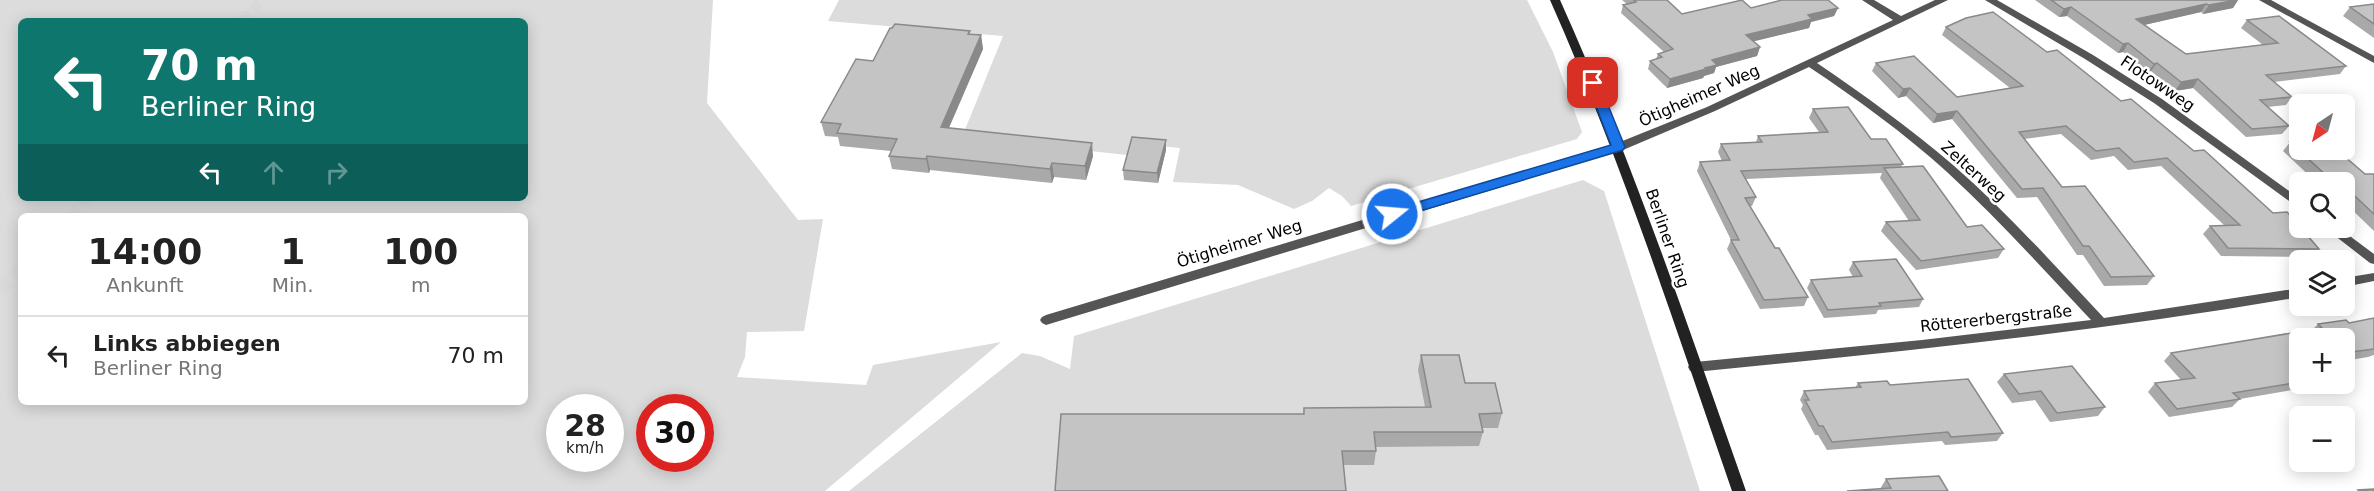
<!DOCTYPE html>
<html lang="de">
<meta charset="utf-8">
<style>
body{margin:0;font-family:"DejaVu Sans",sans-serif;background:#f2f2f2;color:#222;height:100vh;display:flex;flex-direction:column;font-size:22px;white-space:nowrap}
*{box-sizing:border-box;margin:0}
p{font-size:20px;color:#767676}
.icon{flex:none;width:33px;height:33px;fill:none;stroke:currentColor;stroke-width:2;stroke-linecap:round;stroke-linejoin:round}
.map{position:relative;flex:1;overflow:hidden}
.panel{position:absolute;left:18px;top:213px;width:510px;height:192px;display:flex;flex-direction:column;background:#fff;border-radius:9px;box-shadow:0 3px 15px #0003}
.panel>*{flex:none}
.banner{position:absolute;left:18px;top:18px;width:510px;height:183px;border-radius:9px;box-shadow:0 3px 15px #0003;background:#0f766e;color:#fff;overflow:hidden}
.needle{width:39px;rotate:216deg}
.tools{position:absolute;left:2289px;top:94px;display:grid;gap:12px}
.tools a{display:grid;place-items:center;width:66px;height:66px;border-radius:9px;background:#fff;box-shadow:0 3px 15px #0003;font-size:30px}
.speed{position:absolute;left:546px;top:394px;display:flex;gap:12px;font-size:30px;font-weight:700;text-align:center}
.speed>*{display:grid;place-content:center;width:78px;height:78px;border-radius:50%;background:#fff;box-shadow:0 3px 15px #0003;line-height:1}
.speed small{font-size:15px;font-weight:400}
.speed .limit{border:9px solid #d22;background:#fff;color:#111}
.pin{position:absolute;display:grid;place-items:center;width:51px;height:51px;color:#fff;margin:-26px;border-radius:12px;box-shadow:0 3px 9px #0006}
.me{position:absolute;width:66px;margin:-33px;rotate:73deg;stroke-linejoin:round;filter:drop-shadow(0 0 4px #0008)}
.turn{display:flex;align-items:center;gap:21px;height:126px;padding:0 24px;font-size:27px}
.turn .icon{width:78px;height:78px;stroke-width:2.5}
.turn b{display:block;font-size:42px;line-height:51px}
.lanes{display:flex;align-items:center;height:57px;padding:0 24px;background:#0003;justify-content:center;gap:30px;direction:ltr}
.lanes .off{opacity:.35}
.eta{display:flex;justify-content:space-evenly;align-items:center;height:102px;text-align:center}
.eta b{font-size:36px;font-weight:800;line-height:42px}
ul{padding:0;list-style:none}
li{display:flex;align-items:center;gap:18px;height:78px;padding:0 24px;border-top:2px solid #e0e0e0}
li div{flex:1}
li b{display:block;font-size:22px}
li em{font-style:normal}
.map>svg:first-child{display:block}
.green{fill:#dcdcdc;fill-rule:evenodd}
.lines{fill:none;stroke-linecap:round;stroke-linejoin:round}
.secondary-tunnel-far1{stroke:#d9d9d9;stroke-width:10;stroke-dasharray:10 5;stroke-linecap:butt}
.secondary-tunnel{stroke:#d9d9d9;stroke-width:13;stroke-dasharray:13 7;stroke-linecap:butt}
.street{fill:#555;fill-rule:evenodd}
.secondary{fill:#222;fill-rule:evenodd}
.wall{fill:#a9a9a9}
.shaded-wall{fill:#898989}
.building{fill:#c4c4c4;stroke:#898989;stroke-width:1.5}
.route{fill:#1a73e8;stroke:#114b97;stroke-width:1.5}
.labels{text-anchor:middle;stroke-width:5;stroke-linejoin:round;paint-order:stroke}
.street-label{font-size:16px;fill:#000;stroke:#fff}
</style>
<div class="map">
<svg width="2374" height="491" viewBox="0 0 2374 491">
<rect width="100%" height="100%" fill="#fff"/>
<!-- green -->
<g class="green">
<path d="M0 0H713L707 103 798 220 823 219 804 331 747 332 745 357 737 377 866 385 873 365 1001 342 825 491H0ZM21 21H525V198H21ZM21 216H525V402H21ZM560 408H610V459H560ZM650 408H700V459H650Z"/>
<polygon points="839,0 1527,0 1553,52 1582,132 1577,139 1351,206 1342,196 1329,188 1312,201 1294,209 1238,185 1173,182 1180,148 1130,143 1127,155 962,137 1003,36 828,21"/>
<polygon points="1583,180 1604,191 1700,491 849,491 1022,353 1040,356 1070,369 1074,336"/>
</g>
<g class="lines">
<!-- secondary-tunnel-far1 -->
<g class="secondary-tunnel-far1">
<polyline points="243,21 261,0"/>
<polyline points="72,216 87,198"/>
</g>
<!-- secondary-tunnel -->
<polyline class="secondary-tunnel" points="0,291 21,269"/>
<!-- street -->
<g class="street">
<path d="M1862 0H1874L1901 16 1935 0H1948L1817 63C1864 95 1910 128 1953 165 2007 212 2055 266 2104 318L2300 288V297C2099 332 1897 352 1695 372L1690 371 1688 367 1690 363 1695 362 1922 340 2091 320C2044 270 1998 219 1947 172 1904 133 1857 99 1809 67L1715 111 1623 150 1046 325 1042 323 1040 320 1042 317 1046 315 1615 144 1707 107 1893 20Z"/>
<polygon points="1985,0 1997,0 2093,55 2162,99 2300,199 2300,209 2154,103 2085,59"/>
<polygon points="2259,0 2271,0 2374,56 2374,63"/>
<polygon points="2325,228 2339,228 2374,254 2374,264 2370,263"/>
<polygon points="2374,273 2374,281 2344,287 2344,278"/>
</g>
<!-- secondary -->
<path class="secondary" d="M1550 0H1560C1632 160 1688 326 1746 491H1732C1675 326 1621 160 1550 0Z"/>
</g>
<!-- wall -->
<g class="wall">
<polygon points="1622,0 1667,0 1682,14 1751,8 1838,8 1834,16 1811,22 1809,28 1753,41 1760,47 1757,56 1716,67 1714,73 1704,76 1703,78 1667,88 1648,69 1650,61 1656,59 1658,54 1664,52 1621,13 1623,5 1627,4"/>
<polygon points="2035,0 2238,0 2233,8 2203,14 2201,12 2144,25 2186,54 2263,45 2241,28 2247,20 2346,66 2340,74 2274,82 2292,97 2286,105 2268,107 2289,126 2282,134 2246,137 2193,88 2175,91 2151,71 2148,72 2123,52 2118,53 2067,16 2059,17"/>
<polygon points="2374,4 2374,38 2343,16 2350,7"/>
<polygon points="1946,27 2047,52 2121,101 2194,151 2319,249 2312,257 2221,256 2203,234 2210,226 2224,225 2161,166 2128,170 2114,156 2091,160 2061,134 2024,139 2062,187 2154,276 2147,285 2104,286 2083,255 2077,255 2037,197 2017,198 1952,119 1933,123 1906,96 1898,98 1872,71 1876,63 1957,97 2010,88 1942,35"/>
<polygon points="970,31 970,34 981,35 983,49 949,128 1093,156 1086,180 1054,177 1052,183 930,170 929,173 892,169 889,156 891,151 840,146 838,137 825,136 821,122 873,61"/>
<polygon points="1813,109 1871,139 1903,164 1901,167 1967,227 2004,249 1998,258 1916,270 1881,231 1886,222 1909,221 1880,178 1882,173 1746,179 1756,197 1752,206 1750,206 1775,248 1808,297 1804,306 1760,309 1727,249 1731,240 1697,171 1700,162 1722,161 1718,152 1721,144 1756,142 1758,136 1819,132 1809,118"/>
<polygon points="2294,137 2365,174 2374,174 2374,231 2344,202 2344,183 2317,183 2283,151"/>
<polygon points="1166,140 1166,150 1158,183 1124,180 1123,170"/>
<polygon points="1853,262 1923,299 1919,307 1878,310 1876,314 1824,318 1807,288 1811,280 1853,277 1849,270"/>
<polygon points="2374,318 2374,355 2368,357 2344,361 2344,339 2300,339 2300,384 2317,384 2315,386 2240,399 2232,407 2169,417 2148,392 2155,383 2181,380 2164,361 2171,353 2313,329 2318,324 2349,323"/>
<polygon points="1421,355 1465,383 1502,413 1498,428 1482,428 1483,432 1479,446 1376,447 1376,451 1374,465 1343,465 1303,414 1304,408 1425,407 1418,370"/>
<polygon points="2004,374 2105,407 2098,416 2050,422 2035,400 2012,403 1997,382"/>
<polygon points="1858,383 1890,385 2003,433 1997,441 1945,445 1942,441 1827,450 1818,435 1815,435 1801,409 1803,405 1800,400 1804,391 1855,388"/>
<polygon points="1886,479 1948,491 1880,489"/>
</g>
<!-- shaded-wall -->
<g class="shaded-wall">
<polygon points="2238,0 2233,8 2203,14 2209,5"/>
<polygon points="2206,4 2201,12 2131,28 2136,19"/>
<polygon points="2071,7 2067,16 2059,17 2064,9"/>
<polygon points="1838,8 1834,16 1811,22 1809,28 1743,44 1746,35 1808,15"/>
<polygon points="981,35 983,49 943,141 941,127"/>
<polygon points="2128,43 2123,52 2118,53 2123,44"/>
<polygon points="1760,47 1757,56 1716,67 1714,73 1704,76 1703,78 1667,88 1670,79 1712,60"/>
<polygon points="2157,63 2151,71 2148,72 2154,64"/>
<polygon points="2198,79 2193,88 2175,91 2181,82"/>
<polygon points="1910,88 1906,96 1898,98 1903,89"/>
<polygon points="1957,111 1952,119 1933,123 1937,114"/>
<polygon points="1166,140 1166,150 1158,183 1157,173"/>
<polygon points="1092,143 1093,156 1086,180 1085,166"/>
<polygon points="927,156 930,170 929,173 926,159"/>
<polygon points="1052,163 1054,177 1052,183 1050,169"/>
</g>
<!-- building -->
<g class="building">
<polygon points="1634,0 1667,0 1682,14 1742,0 1751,8 1782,0 1828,0 1838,8 1808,15 1812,19 1746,35 1760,47 1712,60 1717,65 1705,68 1706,69 1670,79 1650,61 1662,57 1658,54 1673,49 1623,5 1636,2"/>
<polygon points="2051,0 2237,0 2209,5 2206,4 2136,19 2186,54 2278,43 2247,20 2279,16 2346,66 2266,75 2292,97 2260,100 2289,126 2252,129 2198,79 2181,82 2157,63 2154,64 2128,43 2123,44 2071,7 2064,9"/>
<polygon points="2374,4 2374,24 2350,7"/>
<polygon points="1993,12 2047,52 2057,50 2121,101 2131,99 2194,151 2204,150 2273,213 2287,212 2300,226 2300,228 2301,228 2319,249 2228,248 2210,226 2240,225 2167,158 2134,162 2119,148 2096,151 2066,126 2019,132 2062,187 2085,186 2154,276 2111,277 2089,246 2083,246 2043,188 2022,189 1957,111 1937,114 1910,88 1903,89 1876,63 1914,56 1957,97 2023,86 1946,27 1966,18"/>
<polygon points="895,24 970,31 968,34 981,35 941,127 1092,143 1085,166 1052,163 1050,169 927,156 926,159 889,156 897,139 837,133 841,124 821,122 856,59 873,61 890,28 892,28"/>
<polygon points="1848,107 1871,139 1886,139 1903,164 1741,171 1756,197 1745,198 1775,248 1779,248 1808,297 1764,300 1731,240 1739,240 1700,162 1730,160 1721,144 1762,142 1758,136 1828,132 1813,109"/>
<polygon points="2300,131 2300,150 2337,150 2365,174 2374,174 2374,214 2344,186 2344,183 2342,183 2335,177 2328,177 2290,142 2299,142 2294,137"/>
<polygon points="1132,137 1166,140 1157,173 1123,170"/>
<polygon points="1923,166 1967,227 1982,225 2004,249 1921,261 1886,222 1920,220 1884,168"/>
<polygon points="1896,259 1923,299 1879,303 1881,306 1828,310 1811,280 1862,276 1853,262"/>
<polygon points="2374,318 2374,349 2344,353 2344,339 2300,339 2300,382 2233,393 2240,399 2177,409 2155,383 2195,378 2171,353 2322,328 2318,324 2346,320 2349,323"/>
<polygon points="1421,355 1459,355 1465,383 1495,383 1502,413 1479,414 1483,432 1374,432 1376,451 1342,451 1346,491 1055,491 1061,414 1304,414 1304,408 1431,407"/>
<polygon points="2072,366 2105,407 2057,413 2041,391 2019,394 2004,374"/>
<polygon points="1968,379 2003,433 1951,437 1948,432 1832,442 1823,426 1819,426 1805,400 1809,400 1804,391 1861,387 1858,383 1887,381 1890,385"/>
<polygon points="1939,476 1948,491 1847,491 1891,488 1886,479"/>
<polygon points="2374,489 2374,491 2359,491 2358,490"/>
</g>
<!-- route -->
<polygon class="route" points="1593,79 1599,83 1625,147 1623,150 1397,218 1388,218 1386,214 1388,211 1611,145 1587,83"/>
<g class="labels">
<!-- street labels -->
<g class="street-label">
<text transform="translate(2158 83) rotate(34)" y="6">Flotowweg</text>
<text transform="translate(1699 95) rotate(-24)" y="6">Ötigheimer Weg</text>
<text transform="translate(1974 171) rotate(42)" y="6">Zelterweg</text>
<text transform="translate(1668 238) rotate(71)" y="6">Berliner Ring</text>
<text transform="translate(1239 243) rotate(-17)" y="6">Ötigheimer Weg</text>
<text transform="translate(1996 318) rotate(-6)" y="6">Röttererbergstraße</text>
</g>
</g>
</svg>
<div class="tools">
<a><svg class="needle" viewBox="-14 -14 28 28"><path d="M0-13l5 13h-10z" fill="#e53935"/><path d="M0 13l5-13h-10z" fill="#767676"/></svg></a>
<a><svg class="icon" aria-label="search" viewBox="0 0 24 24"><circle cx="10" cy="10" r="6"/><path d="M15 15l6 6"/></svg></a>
<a><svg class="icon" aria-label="layers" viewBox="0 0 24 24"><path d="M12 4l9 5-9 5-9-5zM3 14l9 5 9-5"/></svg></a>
<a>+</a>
<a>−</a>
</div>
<div class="speed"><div>28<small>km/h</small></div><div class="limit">30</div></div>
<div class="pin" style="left:1593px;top:83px;background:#d93025"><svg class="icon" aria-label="arrive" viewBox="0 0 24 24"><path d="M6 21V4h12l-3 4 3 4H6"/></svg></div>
<svg class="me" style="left:1392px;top:214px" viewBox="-20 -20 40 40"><circle r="17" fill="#1a73e8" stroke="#fff" stroke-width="3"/><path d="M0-11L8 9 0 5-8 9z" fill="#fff"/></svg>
<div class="banner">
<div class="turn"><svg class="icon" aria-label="left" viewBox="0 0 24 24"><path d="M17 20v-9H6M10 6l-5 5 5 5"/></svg><div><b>70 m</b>Berliner Ring</div></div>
<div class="lanes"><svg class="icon" aria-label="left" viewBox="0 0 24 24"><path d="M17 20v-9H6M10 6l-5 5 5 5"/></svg><svg class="icon off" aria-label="ahead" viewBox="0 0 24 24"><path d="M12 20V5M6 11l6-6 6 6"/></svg><svg class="icon off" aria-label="right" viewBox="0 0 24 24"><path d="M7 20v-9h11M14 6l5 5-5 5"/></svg></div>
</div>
<section class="panel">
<div class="eta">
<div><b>14:00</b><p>Ankunft</p></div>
<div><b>1</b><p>Min.</p></div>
<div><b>100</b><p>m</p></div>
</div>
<ul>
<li><svg class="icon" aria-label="left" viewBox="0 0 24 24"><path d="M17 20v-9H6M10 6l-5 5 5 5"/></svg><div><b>Links abbiegen</b><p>Berliner Ring</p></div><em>70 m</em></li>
</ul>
</section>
</div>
